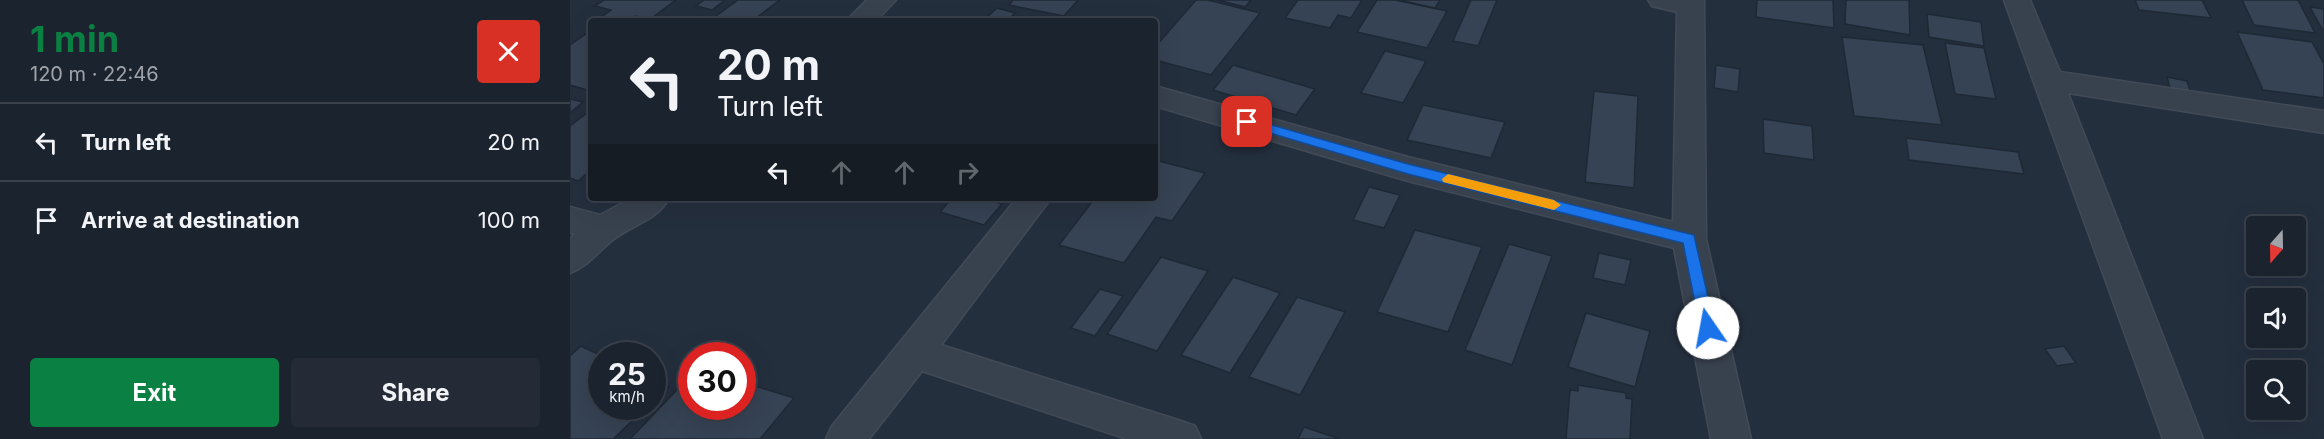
<!DOCTYPE html>
<meta charset="utf-8">
<style>
body{margin:0;font-family:Inter,sans-serif;background:#242b36;color:#f1f3f6;height:100vh;display:flex;flex-direction:column;font-size:22px;white-space:nowrap}
*{box-sizing:border-box;margin:0}
p{font-size:20px;color:#a0a4aa}
.icon{flex:none;width:33px;height:33px;fill:none;stroke:currentColor;stroke-width:2;stroke-linecap:round;stroke-linejoin:round}
.map{position:relative;flex:1;overflow:hidden}
.sheet{display:flex;flex-direction:column;background:#1b232e;width:570px}
.sheet>*{flex:none}
.top-card{position:absolute;left:18px;top:18px;width:570px;height:183px;border-radius:6px;box-shadow:0 6px 24px #0002,0 0 0 2px #39404a;background:#1b232e;color:#f1f3f6;overflow:hidden}
.needle{width:39px;rotate:200deg}
.controls{position:absolute;left:1676px;top:216px;display:grid;gap:12px}
.controls a{display:grid;place-items:center;width:60px;height:60px;border-radius:6px;background:#1b232e;box-shadow:0 6px 24px #0002,0 0 0 2px #39404a;font-size:30px}
.speed{position:absolute;left:18px;top:342px;display:flex;gap:12px;font-size:30px;font-weight:700;text-align:center}
.speed>*{display:grid;place-content:center;width:78px;height:78px;border-radius:50%;background:#1b232e;box-shadow:0 6px 24px #0002,0 0 0 2px #39404a;line-height:1}
.speed small{font-size:15px;font-weight:400}
.speed .limit{border:9px solid #d22;background:#fff;color:#111}
.pin{position:absolute;display:grid;place-items:center;width:51px;height:51px;color:#fff;margin:-26px;border-radius:12px;box-shadow:0 3px 9px #0006}
.me{position:absolute;width:66px;margin:-33px;rotate:348deg;stroke-linejoin:round;filter:drop-shadow(0 0 4px #0008)}
.turn{display:flex;align-items:center;gap:21px;height:126px;padding:0 30px;font-size:27px}
.turn .icon{width:78px;height:78px;stroke-width:2.5}
.turn b{display:block;font-size:42px;line-height:51px}
.lanes{display:flex;align-items:center;height:57px;padding:0 30px;background:#0003;justify-content:center;gap:30px;direction:ltr}
.lanes .off{opacity:.35}
.round{display:grid;place-items:center;flex:none;width:63px;height:63px;border-radius:6px;background:#242b36}
.overview{display:flex;align-items:center;justify-content:space-between;height:102px;padding:0 30px}
h1{font-size:36px;font-weight:700;line-height:45px;color:#0b8043}
.action{display:flex;gap:12px;margin-top:auto;padding:12px 30px}
.action a{flex:1;height:69px;border-radius:6px;background:#0b8043;color:#fff;font-size:24px;font-weight:700;line-height:69px;text-align:center}
.action a+a{background:#242b36;color:#f1f3f6}
ul{padding:0;list-style:none}
li{display:flex;align-items:center;gap:18px;height:78px;padding:0 30px;border-top:2px solid #39404a}
li div{flex:1}
li b{display:block;font-size:22px}
li em{font-style:normal}
main{display:flex;flex:1;min-height:0}
.map>svg:first-child{display:block}
.building{fill:#364354;stroke:#1f2835;stroke-width:1.5}
.lines{fill:none;stroke-linecap:round;stroke-linejoin:round}
.minor-casing{stroke:#414a57;stroke-width:3}
.minor{fill:#38414e;fill-rule:evenodd}
.route{fill:#1a73e8;stroke:#114b97;stroke-width:1.5}
.slow{fill:#f59e0b}
</style>
<main>
<section class="sheet">
<div class="overview"><div><h1>1 min</h1><p>120 m · 22:46</p></div><a class="round" style="background:#d93025;color:#fff"><svg class="icon" aria-label="close" viewBox="0 0 24 24"><path d="M6 6l12 12M18 6L6 18"/></svg></a></div>
<ul>
<li><svg class="icon" aria-label="left" viewBox="0 0 24 24"><path d="M17 20v-9H6M10 6l-5 5 5 5"/></svg><div><b>Turn left</b></div><em>20 m</em></li>
<li><svg class="icon" aria-label="arrive" viewBox="0 0 24 24"><path d="M6 21V4h12l-3 4 3 4H6"/></svg><div><b>Arrive at destination</b></div><em>100 m</em></li>
</ul>
<div class="action"><a>Exit</a><a>Share</a></div>
</section>
<div class="map">
<svg width="1754" height="439" viewBox="0 0 1754 439">
<rect width="100%" height="100%" fill="#242f3e"/>
<!-- building -->
<g class="building">
<polygon points="34,0 106,0 79,20 66,16 60,21 30,18 41,10 25,6"/>
<polygon points="134,0 155,0 142,10 126,6"/>
<polygon points="168,0 210,0 182,21 139,21"/>
<polygon points="443,0 508,0 494,16 439,5"/>
<polygon points="626,0 638,0 690,13 641,75 585,60 585,47"/>
<polygon points="648,0 681,0 675,7"/>
<polygon points="728,0 792,0 781,18 768,15 760,28 715,18"/>
<polygon points="807,0 825,0 877,11 857,48 787,32"/>
<polygon points="829,0 870,0 865,8"/>
<polygon points="901,0 927,0 908,46 883,41"/>
<polygon points="1187,0 1263,0 1264,28 1186,17"/>
<polygon points="1276,0 1339,0 1340,35 1275,24"/>
<polygon points="1565,0 1632,0 1641,18 1569,10"/>
<polygon points="1672,0 1728,0 1745,33 1684,25"/>
<polygon points="1740,7 1754,9 1754,30 1752,29"/>
<polygon points="427,8 445,13 437,21 413,21"/>
<polygon points="1357,14 1411,22 1414,46 1359,37"/>
<polygon points="19,32 21,32 21,91 0,85 0,45"/>
<polygon points="1667,32 1742,42 1754,64 1754,98 1693,90"/>
<polygon points="1272,37 1353,45 1372,125 1284,116"/>
<polygon points="1375,43 1414,48 1426,99 1385,94"/>
<polygon points="815,51 856,61 833,103 791,93"/>
<polygon points="663,65 745,89 726,115 643,90"/>
<polygon points="1146,65 1170,69 1168,92 1144,88"/>
<polygon points="1597,77 1617,81 1621,94 1601,91"/>
<polygon points="1024,91 1068,96 1064,188 1015,182"/>
<polygon points="0,99 13,102 0,113"/>
<polygon points="853,105 935,122 921,158 837,140"/>
<polygon points="21,110 21,170 8,181 0,178 0,126"/>
<polygon points="1193,119 1242,126 1244,160 1194,153"/>
<polygon points="1336,138 1448,152 1454,174 1339,160"/>
<polygon points="585,160 635,173 602,221 586,217 554,263 489,245 525,198 585,198"/>
<polygon points="799,187 830,195 814,228 783,220"/>
<polygon points="382,198 412,198 432,204 414,225 370,212"/>
<polygon points="845,230 912,247 878,332 807,312"/>
<polygon points="939,244 982,256 942,365 895,350"/>
<polygon points="1029,253 1061,260 1055,285 1023,278"/>
<polygon points="591,257 638,271 587,351 537,334"/>
<polygon points="663,277 710,293 660,373 611,355"/>
<polygon points="530,289 553,296 525,336 501,328"/>
<polygon points="727,297 775,312 730,395 679,377"/>
<polygon points="1016,313 1080,331 1065,387 998,367"/>
<polygon points="11,346 32,356 32,406 78,406 43,439 0,439 0,356"/>
<polygon points="1494,346 1506,363 1487,366 1475,349"/>
<polygon points="122,374 122,406 172,406 172,382 224,398 190,439 60,439"/>
<polygon points="82,379 99,387 82,402"/>
<polygon points="1008,385 1056,393 1056,398 1062,399 1060,439 996,439 1000,390 1008,391"/>
<polygon points="734,427 770,439 728,439"/>
</g>
<g class="lines">
<!-- minor casing -->
<g class="minor-casing">
<g id="minor">
<polygon points="297,0 326,0 306,21 276,21"/>
<polygon points="1078,0 1134,0 1136,239 1181,439 1141,439 1104,248 838,181 585,106 585,86 838,157 1103,222 1107,12 1082,6"/>
<polygon points="1434,0 1460,0 1490,72 1754,111 1754,133 1498,93 1633,439 1593,439"/>
<path d="M62 198H99C87 221 63 224 44 239 28 251 19 266 0 273V239L5 234 0 233V207L30 215Z"/>
<polygon points="447,198 481,198 371,345 611,421 625,426 631,439 557,439 352,371 299,439 256,439 262,426"/>
</g>
</g>
<!-- minor -->
<use href="#minor" class="minor"/>
</g>
<!-- route -->
<polygon class="route" points="677,118 838,164 1124,235 1145,328 1143,332 1138,334 1132,332 1130,328 1113,243 838,174 673,125 671,122 673,119"/>
<!-- slow -->
<polygon class="slow" points="878,174 984,200 991,205 984,210 873,182 872,179"/>
</svg>
<div class="controls">
<a><svg class="needle" viewBox="-14 -14 28 28"><path d="M0-13l5 13h-10z" fill="#e53935"/><path d="M0 13l5-13h-10z" fill="#a0a4aa"/></svg></a>
<a><svg class="icon" aria-label="sound" viewBox="0 0 24 24"><path d="M4 9h4l5-4v14l-5-4H4zM17 9q2 3 0 6"/></svg></a>
<a><svg class="icon" aria-label="search" viewBox="0 0 24 24"><circle cx="10" cy="10" r="6"/><path d="M15 15l6 6"/></svg></a>
</div>
<div class="speed"><div>25<small>km/h</small></div><div class="limit">30</div></div>
<div class="pin" style="left:677px;top:122px;background:#d93025"><svg class="icon" aria-label="arrive" viewBox="0 0 24 24"><path d="M6 21V4h12l-3 4 3 4H6"/></svg></div>
<svg class="me" style="left:1138px;top:328px" viewBox="-20 -20 40 40"><circle r="19" fill="#fff"/><path d="M0-13L10 11 0 6-10 11z" fill="#1a73e8"/></svg>
<div class="top-card">
<div class="turn"><svg class="icon" aria-label="left" viewBox="0 0 24 24"><path d="M17 20v-9H6M10 6l-5 5 5 5"/></svg><div><b>20 m</b>Turn left</div></div>
<div class="lanes"><svg class="icon" aria-label="left" viewBox="0 0 24 24"><path d="M17 20v-9H6M10 6l-5 5 5 5"/></svg><svg class="icon off" aria-label="ahead" viewBox="0 0 24 24"><path d="M12 20V5M6 11l6-6 6 6"/></svg><svg class="icon off" aria-label="ahead" viewBox="0 0 24 24"><path d="M12 20V5M6 11l6-6 6 6"/></svg><svg class="icon off" aria-label="right" viewBox="0 0 24 24"><path d="M7 20v-9h11M14 6l5 5-5 5"/></svg></div>
</div>
</div>
</main>
